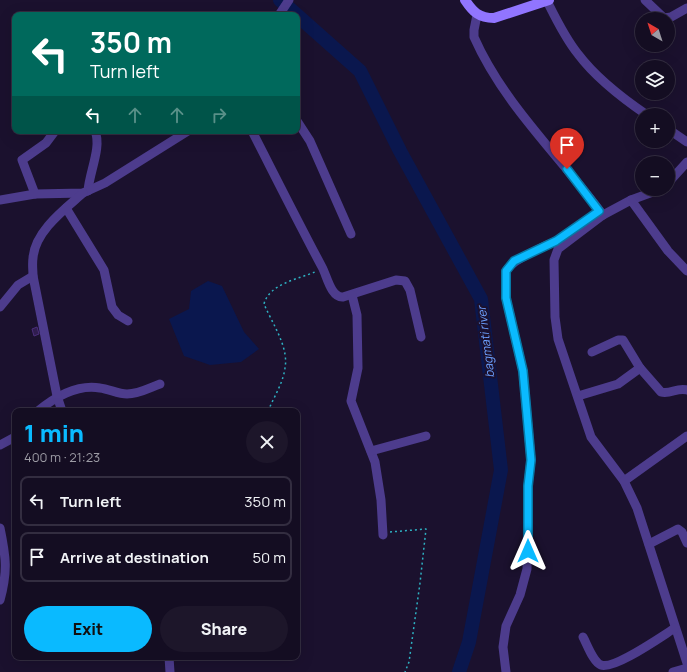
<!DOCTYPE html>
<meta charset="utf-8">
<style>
body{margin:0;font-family:Manrope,sans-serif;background:#1d162a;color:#f1f3f6;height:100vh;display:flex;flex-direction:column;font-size:15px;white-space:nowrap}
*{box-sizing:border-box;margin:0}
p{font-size:13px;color:#9d9ca5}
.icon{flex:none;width:22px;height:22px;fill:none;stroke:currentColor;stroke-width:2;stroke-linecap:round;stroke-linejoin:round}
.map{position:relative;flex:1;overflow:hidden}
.sheet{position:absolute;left:12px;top:408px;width:288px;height:252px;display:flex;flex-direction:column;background:#140d22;border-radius:8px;box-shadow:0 4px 16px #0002,0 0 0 1px #332d40}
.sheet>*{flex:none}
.hud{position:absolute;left:12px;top:12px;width:288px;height:122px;border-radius:8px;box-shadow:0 4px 16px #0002,0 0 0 1px #332d40;background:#00695c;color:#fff;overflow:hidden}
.needle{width:26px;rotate:321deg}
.controls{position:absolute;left:635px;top:12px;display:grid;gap:8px}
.controls a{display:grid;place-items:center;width:40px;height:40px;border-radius:50%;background:#140d22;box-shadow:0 4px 16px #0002,0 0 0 1px #332d40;font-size:20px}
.pin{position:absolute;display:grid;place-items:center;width:34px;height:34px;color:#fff;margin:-41px -17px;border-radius:50% 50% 50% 0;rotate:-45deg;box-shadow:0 0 4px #0007}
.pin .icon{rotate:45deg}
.me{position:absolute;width:44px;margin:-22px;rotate:0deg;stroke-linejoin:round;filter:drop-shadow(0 0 3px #0008)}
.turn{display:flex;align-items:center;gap:14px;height:84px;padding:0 12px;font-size:18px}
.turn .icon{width:52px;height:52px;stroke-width:2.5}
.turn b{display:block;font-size:28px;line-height:34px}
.lanes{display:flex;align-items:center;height:38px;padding:0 12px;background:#0003;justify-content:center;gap:20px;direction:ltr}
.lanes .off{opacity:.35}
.round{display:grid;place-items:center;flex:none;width:42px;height:42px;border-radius:21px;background:#1d162a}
.overview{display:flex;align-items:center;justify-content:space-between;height:68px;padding:0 12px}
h1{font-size:24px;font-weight:800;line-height:30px;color:#0abaff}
.primary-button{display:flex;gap:8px;margin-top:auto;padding:8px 12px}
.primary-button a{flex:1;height:46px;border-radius:24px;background:#0abaff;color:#111;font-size:16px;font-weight:800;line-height:46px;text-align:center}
.primary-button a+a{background:#1d162a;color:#f1f3f6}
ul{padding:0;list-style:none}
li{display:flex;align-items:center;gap:12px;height:50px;margin:0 8px 6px;padding:0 4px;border:2px solid #332d40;border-radius:8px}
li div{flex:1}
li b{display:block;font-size:15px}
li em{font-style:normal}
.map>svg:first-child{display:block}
.water{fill:#0a174e}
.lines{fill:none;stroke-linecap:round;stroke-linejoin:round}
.river{stroke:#0a174e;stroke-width:14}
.building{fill:#301d4f;stroke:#4b2e7b}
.path{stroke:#2eb1c2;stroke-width:1.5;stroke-dasharray:2 3;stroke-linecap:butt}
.street{stroke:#4d3c8d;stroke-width:9}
.secondary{stroke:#9175ff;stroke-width:10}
.route-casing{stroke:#0679a6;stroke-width:10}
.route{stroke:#0abaff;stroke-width:7}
.labels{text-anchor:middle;stroke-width:4;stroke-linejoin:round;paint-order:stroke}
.water-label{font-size:12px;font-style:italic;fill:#6ca0ff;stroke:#1b112e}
</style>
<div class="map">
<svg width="687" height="672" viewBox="0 0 687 672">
<rect width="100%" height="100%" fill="#1b112e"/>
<!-- water -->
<polygon class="water" points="208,281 222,286 244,332 259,349 241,362 210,365 184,356 169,319 189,309 191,291"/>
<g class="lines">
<!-- river -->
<polyline class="river" points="280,0 360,71 400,151 481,299 501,470 469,642 459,672"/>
</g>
<!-- building -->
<polygon class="building" points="37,327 39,334 34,336 32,329"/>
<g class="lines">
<!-- path -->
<g class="path">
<path d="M268 411C274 397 283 383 285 368 289 347 272 323 264 304 269 284 298 279 315 272"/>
<polyline points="390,532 426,529 420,583 409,662 405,672"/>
</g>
<!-- street -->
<g class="street">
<polyline points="645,0 664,18 671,17 687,8"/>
<path d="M547 1C556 19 565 38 578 54 596 78 622 98 647 115"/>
<polyline points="279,15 289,0"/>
<path d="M477 15 474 30V37C504 105 560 156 603 215"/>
<polyline points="297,121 310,141 351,234"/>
<polyline points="668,129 687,142"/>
<path d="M252 131C275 176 298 222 322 267 327 276 331 298 343 297L396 280 405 281 410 290 421 337"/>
<polyline points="668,183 687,162"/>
<polyline points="661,189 631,200 603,215 558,249 554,260 555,317 558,339 591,437 624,481 637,508 687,663"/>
<path d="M88 191C89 173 102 147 95 131"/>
<polyline points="35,194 22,160 46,143 55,131"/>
<polyline points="0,200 35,194 83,193 105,183 188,131"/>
<polyline points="631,200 668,251 687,271"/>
<polyline points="66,208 104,270 112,307 118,315 128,321"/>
<polyline points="352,295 357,315 358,368 351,401 375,462 381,500 383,535"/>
<polyline points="0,307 18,285 33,276"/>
<path d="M592 352 618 340H623L640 368 661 392C670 395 677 387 687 390"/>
<polyline points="578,396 618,384 640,368"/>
<path d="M38 411C55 397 77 384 100 388 109 389 118 394 127 394 139 394 149 388 160 384"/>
<path d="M62 411 57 396 33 276C33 270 32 264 33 258 35 231 65 209 83 193"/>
<polyline points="0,445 15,437"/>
<polyline points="371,451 426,436"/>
<polyline points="624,481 687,436"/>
<path d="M0 528C6 557 8 571 0 600"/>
<polyline points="649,544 678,529 682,532 687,543"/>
<path d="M583 637C587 644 593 662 601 665 614 670 662 636 675 628"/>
<polyline points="169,657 170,672"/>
<path d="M506 672 503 647 506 626 520 595 527 569 528 486 531 460 523 371 506 298V271C514 257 551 245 567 235"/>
<polyline points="673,672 687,668"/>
</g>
<!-- secondary -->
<path class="secondary" d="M465 0C473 12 479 18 494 18L549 0"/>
</g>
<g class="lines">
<!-- route casing -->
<g class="route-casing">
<polyline id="route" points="528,551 528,486 531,460 523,371 506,298 506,271 514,261 556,241 599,211 567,169"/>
</g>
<!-- route -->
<use href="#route" class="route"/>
</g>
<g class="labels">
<!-- water labels -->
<g class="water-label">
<text transform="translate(486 342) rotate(-97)" y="4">bagmati river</text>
</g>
</g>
</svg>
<div class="controls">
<a><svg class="needle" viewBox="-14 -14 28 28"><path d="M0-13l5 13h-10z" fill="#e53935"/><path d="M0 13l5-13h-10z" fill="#9d9ca5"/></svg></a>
<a><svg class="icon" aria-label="layers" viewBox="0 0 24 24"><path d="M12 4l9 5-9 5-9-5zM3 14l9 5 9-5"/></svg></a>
<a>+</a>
<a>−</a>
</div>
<div class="pin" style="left:567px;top:169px;background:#d93025"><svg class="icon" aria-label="arrive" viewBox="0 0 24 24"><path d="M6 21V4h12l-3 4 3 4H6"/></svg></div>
<svg class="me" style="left:528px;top:551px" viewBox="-20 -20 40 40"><path d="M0-17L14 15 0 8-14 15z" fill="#0abaff" stroke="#fff" stroke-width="4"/></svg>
<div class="hud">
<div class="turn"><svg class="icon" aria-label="left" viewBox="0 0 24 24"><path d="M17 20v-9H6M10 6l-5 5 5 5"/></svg><div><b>350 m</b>Turn left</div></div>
<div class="lanes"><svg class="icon" aria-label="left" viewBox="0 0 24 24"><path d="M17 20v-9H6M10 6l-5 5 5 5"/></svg><svg class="icon off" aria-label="ahead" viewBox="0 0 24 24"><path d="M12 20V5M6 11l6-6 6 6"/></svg><svg class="icon off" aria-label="ahead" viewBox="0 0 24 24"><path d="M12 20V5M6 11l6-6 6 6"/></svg><svg class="icon off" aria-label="right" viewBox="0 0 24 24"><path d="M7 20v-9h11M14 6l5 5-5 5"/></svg></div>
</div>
<section class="sheet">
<div class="overview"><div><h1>1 min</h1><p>400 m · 21:23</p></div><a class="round"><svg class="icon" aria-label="close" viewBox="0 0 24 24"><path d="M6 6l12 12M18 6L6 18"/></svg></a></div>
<ul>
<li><svg class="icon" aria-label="left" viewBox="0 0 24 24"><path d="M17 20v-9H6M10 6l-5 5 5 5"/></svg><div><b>Turn left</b></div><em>350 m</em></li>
<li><svg class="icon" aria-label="arrive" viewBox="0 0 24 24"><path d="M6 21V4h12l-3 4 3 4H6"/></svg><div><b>Arrive at destination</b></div><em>50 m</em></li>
</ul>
<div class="primary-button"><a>Exit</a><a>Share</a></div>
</section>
</div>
